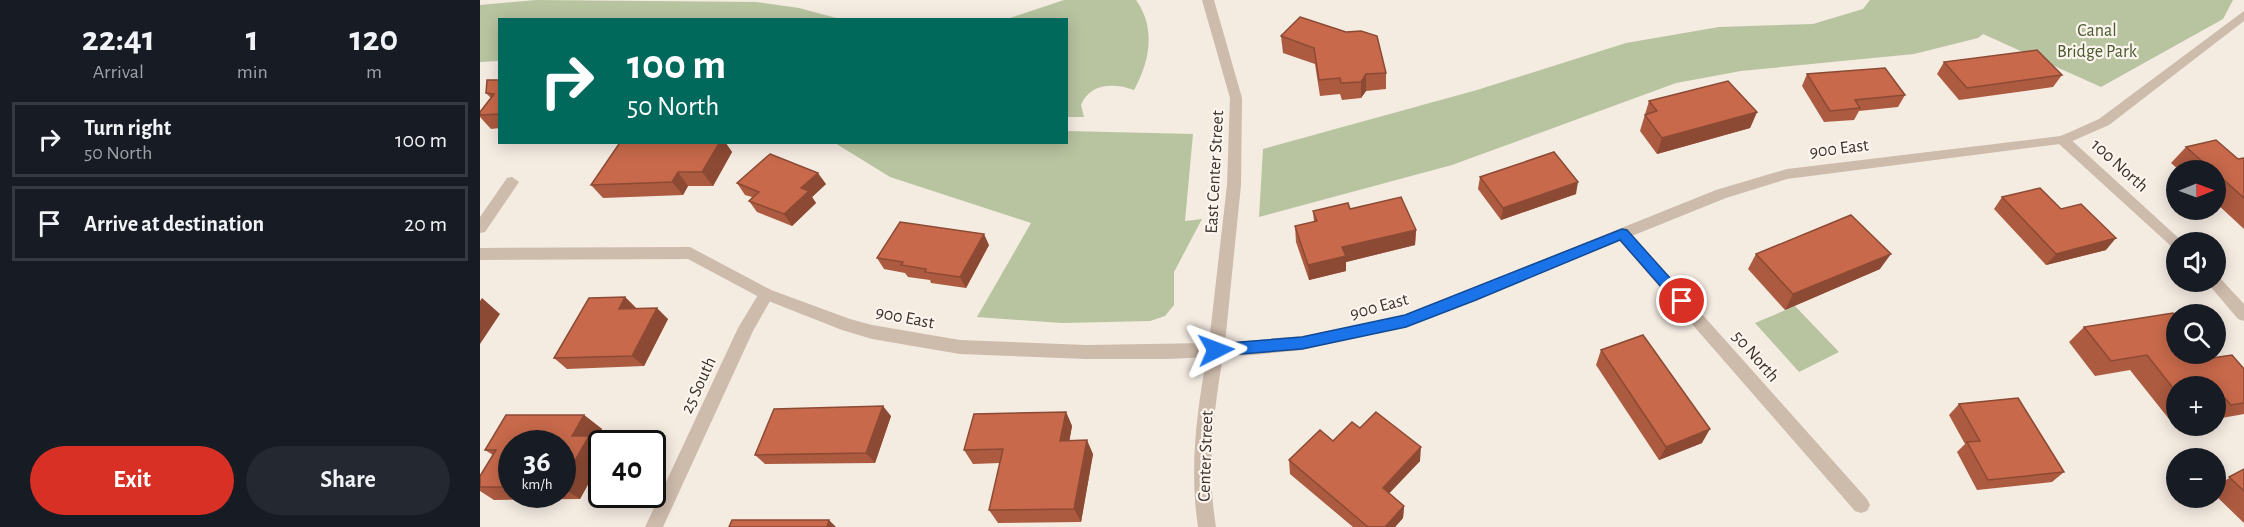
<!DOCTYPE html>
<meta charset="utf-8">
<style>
body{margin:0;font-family:"Alegreya Sans",sans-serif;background:#242831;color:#f1f3f6;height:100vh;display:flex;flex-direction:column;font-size:22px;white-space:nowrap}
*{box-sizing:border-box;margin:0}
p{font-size:20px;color:#9ea1a6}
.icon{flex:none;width:33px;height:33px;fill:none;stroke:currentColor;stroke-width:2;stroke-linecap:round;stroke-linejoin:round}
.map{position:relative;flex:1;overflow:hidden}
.details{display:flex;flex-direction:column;background:#171b24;width:480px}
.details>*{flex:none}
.guide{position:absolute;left:18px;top:18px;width:570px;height:126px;border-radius:0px;box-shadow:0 3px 15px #0003;background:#00695c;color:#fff;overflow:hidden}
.needle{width:39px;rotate:89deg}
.buttons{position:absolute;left:1686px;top:160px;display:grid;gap:12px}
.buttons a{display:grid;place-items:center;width:60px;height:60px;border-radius:50%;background:#171b24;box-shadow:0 3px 15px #0003;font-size:30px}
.speed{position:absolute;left:18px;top:430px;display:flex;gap:12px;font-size:30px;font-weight:700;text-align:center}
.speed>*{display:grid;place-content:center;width:78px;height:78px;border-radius:50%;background:#171b24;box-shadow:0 3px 15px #0003;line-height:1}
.speed small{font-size:15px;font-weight:400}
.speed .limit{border:3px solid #111;border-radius:9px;background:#fff;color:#111}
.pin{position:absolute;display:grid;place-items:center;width:51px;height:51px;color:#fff;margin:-26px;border:3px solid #fff;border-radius:50%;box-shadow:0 2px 6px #0007}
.me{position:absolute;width:66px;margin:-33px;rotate:87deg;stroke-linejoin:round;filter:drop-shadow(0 0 4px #0008)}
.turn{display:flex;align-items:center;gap:21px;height:126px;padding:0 30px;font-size:27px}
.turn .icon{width:78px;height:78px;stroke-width:2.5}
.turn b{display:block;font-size:42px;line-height:51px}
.eta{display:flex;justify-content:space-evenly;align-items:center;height:102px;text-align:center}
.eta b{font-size:36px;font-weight:600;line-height:42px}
.action{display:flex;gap:12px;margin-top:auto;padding:12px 30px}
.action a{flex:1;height:69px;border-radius:36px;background:#d93025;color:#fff;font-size:24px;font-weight:600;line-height:69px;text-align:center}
.action a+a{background:#242831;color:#f1f3f6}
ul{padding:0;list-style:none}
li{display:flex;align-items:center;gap:18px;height:75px;margin:0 12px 9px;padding:0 18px;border:3px solid #363941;border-radius:0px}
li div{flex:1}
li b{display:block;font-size:22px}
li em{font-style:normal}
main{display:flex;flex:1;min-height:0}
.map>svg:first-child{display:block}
.green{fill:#b8c4a0}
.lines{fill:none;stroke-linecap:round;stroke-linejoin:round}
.minor{fill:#cdbbac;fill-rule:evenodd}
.tertiary{fill:#cdbbac;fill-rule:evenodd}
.wall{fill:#ac5a40;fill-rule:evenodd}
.shaded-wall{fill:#8c4a34}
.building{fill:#c8694b;stroke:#8c4a34;stroke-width:1.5}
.route{fill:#1a73e8;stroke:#114b97;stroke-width:1.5}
.labels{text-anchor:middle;stroke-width:4.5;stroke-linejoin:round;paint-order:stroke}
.park-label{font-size:18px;fill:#4a5a2e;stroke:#fbf5ee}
.street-label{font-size:18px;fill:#3b302b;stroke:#fbf5ee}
</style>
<main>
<section class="details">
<div class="eta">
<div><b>22:41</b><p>Arrival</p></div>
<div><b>1</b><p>min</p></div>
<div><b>120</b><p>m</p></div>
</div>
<ul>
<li><svg class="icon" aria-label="right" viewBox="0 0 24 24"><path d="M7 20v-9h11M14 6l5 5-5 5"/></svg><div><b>Turn right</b><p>50 North</p></div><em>100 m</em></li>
<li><svg class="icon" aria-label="arrive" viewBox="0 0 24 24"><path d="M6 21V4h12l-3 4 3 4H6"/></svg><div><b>Arrive at destination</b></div><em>20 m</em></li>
</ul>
<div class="action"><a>Exit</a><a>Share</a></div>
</section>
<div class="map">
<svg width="1764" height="527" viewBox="0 0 1764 527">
<rect width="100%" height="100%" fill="#f4ebe1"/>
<!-- green -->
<g class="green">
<polygon points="56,0 276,2 319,8 360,19 20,20 19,61 0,62 0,5"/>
<path d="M584 0H656C676 28 670 61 654 90 634 83 610 83 601 105L604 117H587L586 20 527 19Z"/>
<polygon points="1390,0 1753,0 1743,19 1621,87 1503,34 1498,38 1434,54 1261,71 1196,83 972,165 779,217 783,149 997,90 1146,43 1239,27 1333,24 1383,9"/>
<polygon points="587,131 713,134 705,221 722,219 694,272 694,305 685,316 670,321 582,323 497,317 551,223 410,177 355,143 586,142"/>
<polygon points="1315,306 1359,352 1319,372 1275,323"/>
</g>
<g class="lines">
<!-- minor -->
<g class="minor">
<polygon points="1583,135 1588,137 1704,243 1696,243 1696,248 1692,247 1578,143 1576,140 1578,137"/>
<polygon points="32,177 39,182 5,232 0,233 0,217 27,178"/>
<polygon points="1142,228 1147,230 1387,499 1390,505 1387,511 1381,513 1375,511 1137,238 1135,234 1137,230"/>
<polygon points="1736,276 1740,278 1764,304 1764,321 1758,319 1730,286 1727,282 1736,282"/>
<polygon points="286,288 291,290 294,294 273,331 183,527 165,527 258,328 281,290"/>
<path d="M736 343 742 345 744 350C734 409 726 467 736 527H718C709 467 717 409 728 350L730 345Z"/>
</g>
<!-- tertiary -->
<polygon class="tertiary" points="722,0 734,0 762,98 761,185 745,343 822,336 925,315 1236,190 1307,169 1581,136 1619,119 1764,11 1764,21 1629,125 1588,143 1307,179 1246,198 926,327 822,350 773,355 687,359 606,359 480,354 392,339 362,330 281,298 208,259 0,260 0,248 210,247 291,290 370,319 392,325 480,340 606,345 729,343 747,185 750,98"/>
</g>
<!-- wall -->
<g class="wall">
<polygon points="801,36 906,73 906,89 886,91 881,98 862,100 860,94 840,96 835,64 803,53"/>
<polygon points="1464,62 1582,75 1573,87 1479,100 1457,74"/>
<polygon points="1327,74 1425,95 1418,107 1379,111 1374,120 1344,122 1322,86"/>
<polygon points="20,80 20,128 11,129 0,117 0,112 11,98 6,93"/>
<polygon points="1169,101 1277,112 1270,128 1177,154 1160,131"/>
<polygon points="139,142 245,142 252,152 233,186 208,186 203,195 123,198 111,185 139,144"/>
<polygon points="1706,147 1758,159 1764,158 1764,229 1736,203 1736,171 1700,171 1691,163"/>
<polygon points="1000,177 1096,194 1021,220 998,189"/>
<polygon points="257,183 346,184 332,197 336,203 312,226 277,212 269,201 272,197 265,195"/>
<polygon points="1522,197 1581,209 1626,250 1566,265 1514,209"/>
<polygon points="870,209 936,230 935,245 866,262 866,271 829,280 816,242 815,226 834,222 833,211"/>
<polygon points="509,245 486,288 451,283 450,280 428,277 425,273 404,269 397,258"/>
<polygon points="1276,254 1400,269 1305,310 1268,269"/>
<polygon points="145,297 156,308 188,319 164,366 87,369 74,358"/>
<polygon points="1604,327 1732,358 1764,369 1764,414 1736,419 1736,387 1696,387 1696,418 1689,419 1650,370 1615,376 1589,342"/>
<polygon points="1121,350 1222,443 1179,460 1116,365"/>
<polygon points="1479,404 1584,472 1572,482 1497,490 1477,452 1485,444 1469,415"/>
<polygon points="586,412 592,426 589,441 613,454 601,522 518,523 509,510 520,463 493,464 484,450"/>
<path d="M104 415 122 429 115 441 122 446V459L100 499 14 500 0 491V476L13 455 5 450ZM32 444H82V495H32Z"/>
<polygon points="411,416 395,463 285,464 275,455"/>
<polygon points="880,428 940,461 909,493 924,506 923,518 915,527 873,527 810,474 809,460"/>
<polygon points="1764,469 1764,523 1736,496 1736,486"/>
</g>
<!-- shaded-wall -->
<g class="shaded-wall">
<polygon points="886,74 886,91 881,98 881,82"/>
<polygon points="1277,112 1270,128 1177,154 1182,138"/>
<polygon points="240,142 245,142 252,152 233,186 222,172"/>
<polygon points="198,172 208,186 203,195 192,182"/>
<polygon points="338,173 346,184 332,197 336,203 312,226 304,214 321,188"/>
<polygon points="1098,182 1096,194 1021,220 1023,208"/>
<polygon points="936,230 935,245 866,262 866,271 829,280 828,265 862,247"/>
<polygon points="504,234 509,245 486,288 480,277"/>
<polygon points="1636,238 1626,250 1566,265 1576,254"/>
<polygon points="1411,254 1400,269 1305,310 1313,294"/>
<polygon points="145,297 156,308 139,309"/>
<polygon points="2,298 20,314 0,344 0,301"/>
<polygon points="177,308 188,319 164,366 152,356"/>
<polygon points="403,406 411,416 395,463 386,453"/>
<polygon points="586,412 592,426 587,455 580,441"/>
<polygon points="104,415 122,429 115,441 122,446 122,459 100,499 82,487 82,483 92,436"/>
<polygon points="1230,429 1222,443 1179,460 1186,447"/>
<polygon points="607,440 613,454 601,522 594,509"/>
<polygon points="941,447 940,461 902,501 903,488"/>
<polygon points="924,506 923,518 915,527 905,527"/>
<polygon points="349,520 356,527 347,527"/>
</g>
<!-- building -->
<g class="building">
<polygon points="820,17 866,32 881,31 897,36 906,73 886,74 881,82 861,83 860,78 839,80 834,48 801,36"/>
<polygon points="1557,50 1582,75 1487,88 1464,62"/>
<polygon points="1405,68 1425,95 1375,100 1380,108 1350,111 1327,74"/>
<polygon points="7,80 20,80 20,114 0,115 0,112 14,94 6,93"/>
<polygon points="1248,81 1277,112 1182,138 1165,115 1177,111 1169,101"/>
<polygon points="1736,140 1758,159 1764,158 1764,198 1736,173 1736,171 1733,171 1706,147"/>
<polygon points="139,142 240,142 222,172 198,172 192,182 111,185 139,144"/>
<polygon points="1074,152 1098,182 1023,208 1000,177"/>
<polygon points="290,154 338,173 321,188 329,191 304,214 269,201 279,192 257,183"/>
<polygon points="1560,188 1581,209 1601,204 1636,238 1576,254 1522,197"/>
<polygon points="921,197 936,230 862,247 866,256 828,265 815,226 837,221 833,211 868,203 870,209"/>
<polygon points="1371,215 1411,254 1313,294 1276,254"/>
<polygon points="420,222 504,234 480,277 445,272 446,269 421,265 423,262 397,258"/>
<polygon points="145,297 139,309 177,308 152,356 74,358 109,298"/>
<polygon points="1693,313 1696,317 1696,354 1729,354 1732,358 1752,355 1764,369 1764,403 1751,405 1745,398 1736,400 1736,387 1696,387 1696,392 1667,355 1631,361 1604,327"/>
<polygon points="1163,335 1230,429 1186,447 1121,350"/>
<polygon points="1538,398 1584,472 1508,480 1487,442 1500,441 1479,404"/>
<polygon points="403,406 386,453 275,455 294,409"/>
<polygon points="586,412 580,441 607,440 594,509 509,510 523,449 484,450 494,414"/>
<polygon points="896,412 941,447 903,488 924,506 905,527 888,527 809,460 840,430 853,441 872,422 880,428"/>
<polygon points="26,415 104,415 92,436 109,436 82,483 82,444 32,444 32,487 0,487 0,476 16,450 5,450"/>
<polygon points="1764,469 1764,491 1749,477"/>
<polygon points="252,520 349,520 347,527 249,527"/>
</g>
<!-- route -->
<polygon class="route" points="1142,229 1147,230 1207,297 1209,301 1207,305 1197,305 1140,240 996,300 926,327 822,349 736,356 731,354 729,350 731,345 736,344 822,337 925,315"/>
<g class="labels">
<!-- park labels -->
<g class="park-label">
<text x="1617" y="36">Canal<tspan x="1617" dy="21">Bridge Park</tspan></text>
</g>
<!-- street labels -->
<g class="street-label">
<text transform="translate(1359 148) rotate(-7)" y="6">900 East</text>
<text transform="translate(1640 165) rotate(42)" y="6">100 North</text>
<text transform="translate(734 172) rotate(-87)" y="6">East Center Street</text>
<text transform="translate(899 306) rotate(-15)" y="6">900 East</text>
<text transform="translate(425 317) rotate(11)" y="6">900 East</text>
<text transform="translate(1276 356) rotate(49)" y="6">50 North</text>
<text transform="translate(218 385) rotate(-65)" y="6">25 South</text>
<text transform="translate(725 456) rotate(-88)" y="6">Center Street</text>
</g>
</g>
</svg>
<div class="buttons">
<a><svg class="needle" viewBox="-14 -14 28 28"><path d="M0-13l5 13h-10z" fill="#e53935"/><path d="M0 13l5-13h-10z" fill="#9ea1a6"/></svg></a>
<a><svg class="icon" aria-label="sound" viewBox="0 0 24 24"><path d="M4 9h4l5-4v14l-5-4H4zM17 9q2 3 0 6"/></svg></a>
<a><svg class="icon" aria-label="search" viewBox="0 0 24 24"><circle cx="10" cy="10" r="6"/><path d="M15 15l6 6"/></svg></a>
<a>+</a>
<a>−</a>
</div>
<div class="speed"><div>36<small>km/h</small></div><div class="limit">40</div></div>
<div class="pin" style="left:1202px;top:301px;background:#d93025"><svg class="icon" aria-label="arrive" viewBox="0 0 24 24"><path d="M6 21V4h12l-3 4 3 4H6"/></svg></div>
<svg class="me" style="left:736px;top:350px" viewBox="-20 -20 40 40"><path d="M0-17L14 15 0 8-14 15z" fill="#1a73e8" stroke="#fff" stroke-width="4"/></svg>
<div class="guide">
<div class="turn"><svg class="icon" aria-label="right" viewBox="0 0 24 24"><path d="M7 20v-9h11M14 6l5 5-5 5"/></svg><div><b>100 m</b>50 North</div></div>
</div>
</div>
</main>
